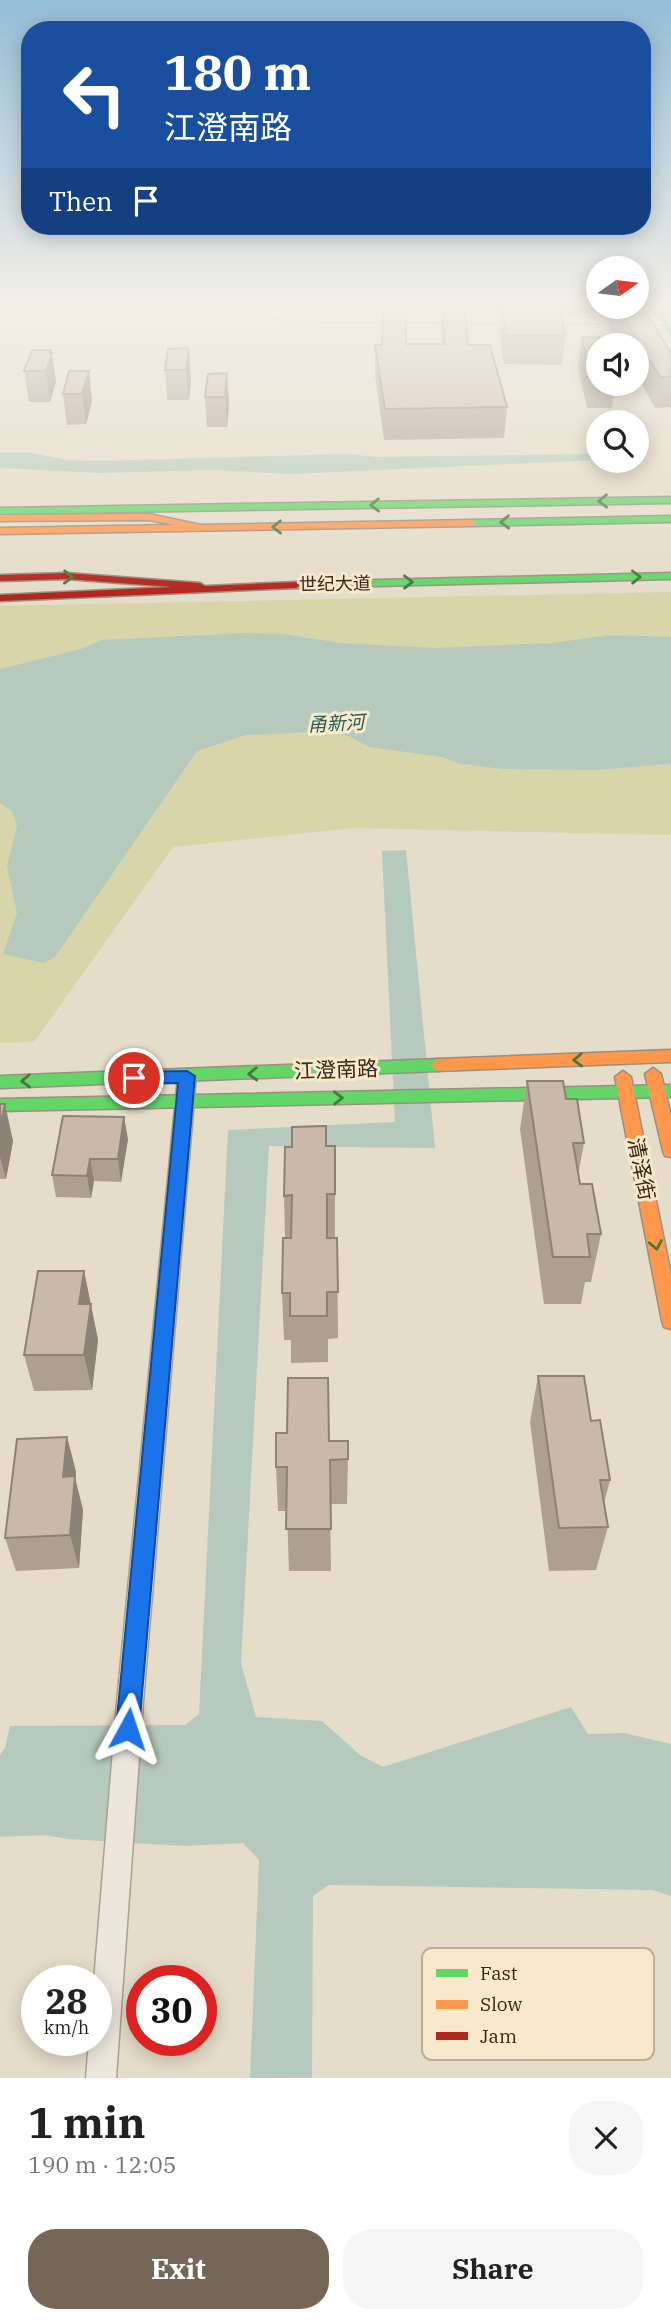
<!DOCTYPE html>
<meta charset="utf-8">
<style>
body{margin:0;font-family:"IBM Plex Serif","Noto Sans SC",serif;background:#f6f6f6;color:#222;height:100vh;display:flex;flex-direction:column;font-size:26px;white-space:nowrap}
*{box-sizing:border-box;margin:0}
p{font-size:23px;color:#767676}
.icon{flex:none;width:38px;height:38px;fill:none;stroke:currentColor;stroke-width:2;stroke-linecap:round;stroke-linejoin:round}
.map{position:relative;height:2078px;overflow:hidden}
.side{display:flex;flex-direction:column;background:#fff;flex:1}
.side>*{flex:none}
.guide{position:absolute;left:21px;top:21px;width:630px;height:214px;border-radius:28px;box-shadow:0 4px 18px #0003;background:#1a4fa0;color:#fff;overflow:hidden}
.needle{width:46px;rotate:76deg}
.fabs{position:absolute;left:586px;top:256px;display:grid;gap:14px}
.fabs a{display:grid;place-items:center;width:63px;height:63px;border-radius:50%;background:#fff;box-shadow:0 4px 18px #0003;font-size:35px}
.speed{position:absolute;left:21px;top:1965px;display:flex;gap:14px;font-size:35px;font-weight:700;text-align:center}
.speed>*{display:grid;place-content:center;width:91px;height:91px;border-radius:50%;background:#fff;box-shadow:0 4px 18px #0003;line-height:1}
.speed small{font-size:18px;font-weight:400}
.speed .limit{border:10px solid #d22;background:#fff;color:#111}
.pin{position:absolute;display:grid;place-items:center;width:60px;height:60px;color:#fff;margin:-30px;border:4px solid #fff;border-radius:50%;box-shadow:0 2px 7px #0007}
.me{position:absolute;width:77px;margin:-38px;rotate:5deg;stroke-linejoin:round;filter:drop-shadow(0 0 5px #0008)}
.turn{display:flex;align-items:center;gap:24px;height:147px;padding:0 28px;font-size:32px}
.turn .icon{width:91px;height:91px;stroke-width:2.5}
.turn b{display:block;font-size:49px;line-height:60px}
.then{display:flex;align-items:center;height:66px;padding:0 28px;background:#0003;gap:14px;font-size:26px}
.round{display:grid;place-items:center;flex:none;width:74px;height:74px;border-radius:28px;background:#f6f6f6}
.head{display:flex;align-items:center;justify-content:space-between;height:119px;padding:0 28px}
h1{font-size:42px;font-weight:700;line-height:52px}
.button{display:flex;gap:14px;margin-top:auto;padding:14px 28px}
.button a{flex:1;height:80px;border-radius:28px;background:#756657;color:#fff;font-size:28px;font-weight:700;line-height:80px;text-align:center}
.button a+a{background:#f6f6f6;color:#222}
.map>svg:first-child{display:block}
.green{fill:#d7d5a9}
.water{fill:#b5cabc}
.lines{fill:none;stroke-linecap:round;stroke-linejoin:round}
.lane-casing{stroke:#aaa093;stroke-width:7}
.street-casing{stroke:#aaa093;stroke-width:3}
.fast-casing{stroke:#999082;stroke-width:3}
.slow-casing{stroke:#999082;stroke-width:3}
.jam-casing{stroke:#999082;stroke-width:3}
.lane{stroke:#ece6db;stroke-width:5}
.street{fill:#ece6db;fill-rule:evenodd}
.fast{fill:#63d668;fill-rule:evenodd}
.slow{fill:#ff974d;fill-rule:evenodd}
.jam{fill:#b3261e;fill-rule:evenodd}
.wall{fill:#ae9f91}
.shaded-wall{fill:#8d8276}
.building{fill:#cab9a9;stroke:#8d8276;stroke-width:2}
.oneway{stroke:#4b763d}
.route{fill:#1a73e8;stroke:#114b97;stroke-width:2}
.labels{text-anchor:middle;stroke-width:6;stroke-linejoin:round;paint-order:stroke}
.far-street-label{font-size:18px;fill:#38271a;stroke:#f8e9cc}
.far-water-label{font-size:19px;font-style:italic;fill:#285a54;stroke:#f8e9cc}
.street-label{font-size:21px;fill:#38271a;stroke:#f8e9cc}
.key{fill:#f8e9cc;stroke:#beaf97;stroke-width:2}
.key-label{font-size:19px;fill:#38271a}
</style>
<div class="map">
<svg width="671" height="2078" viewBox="0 0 671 2078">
<rect width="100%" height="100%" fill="#e5dcc9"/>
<!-- green -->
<polygon class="green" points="671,592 671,835 353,828 173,847 34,1042 0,1043 0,606"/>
<!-- water -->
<g class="water">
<polygon points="31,453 68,460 100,461 348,454 375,457 598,454 598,460 292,474 210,470 99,473 0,468 0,453"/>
<polygon points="245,633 284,634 341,643 434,648 552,643 611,635 671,637 671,764 596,770 503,769 460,764 442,757 369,747 349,736 323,732 246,735 197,751 55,957 44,963 3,954 17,913 7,866 17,826 12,811 0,803 0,669 81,649 102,640"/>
<polygon points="406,850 435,1148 269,1146 241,1663 256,1717 322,1721 360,1755 383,1767 571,1707 588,1734 624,1733 671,1744 671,1896 653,1890 329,1885 313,1896 312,2078 250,2078 259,1860 243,1843 185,1846 68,1839 44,1835 0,1837 0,1755 5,1748 10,1726 185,1725 199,1714 228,1130 395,1122 382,851"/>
</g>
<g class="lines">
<!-- lane casing -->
<g class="lane-casing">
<g id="lane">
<polyline points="377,303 383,318"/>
<polyline points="429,303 435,319"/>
<polyline points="485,303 494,319"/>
<polyline points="588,303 591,308"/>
</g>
</g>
<!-- street casing -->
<g class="street-casing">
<g id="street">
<polygon points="266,303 275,303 279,313 288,315 671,318 671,324 288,321 272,317"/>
<polygon points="187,1069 193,1071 196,1076 143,1702 116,2078 86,2078 89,2040 96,2040 96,1981 94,1981 117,1702 178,1076 181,1071"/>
</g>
</g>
<!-- fast casing -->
<g class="fast-casing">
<g id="fast">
<polygon points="646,303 654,303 671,326 671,334"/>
<polygon points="671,497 671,503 0,514 0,508"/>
<polygon points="671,516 671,522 472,526 467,523 472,520"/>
<polygon points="671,573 671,579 296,588 291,585 296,582"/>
<polygon points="438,1059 446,1065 438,1071 0,1088 0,1076"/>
<polygon points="671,1085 671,1097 0,1111 0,1099"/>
</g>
</g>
<!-- slow casing -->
<g class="slow-casing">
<g id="slow">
<polygon points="149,514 201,525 472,520 477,523 472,526 0,534 0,528 174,525 149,520 0,521 0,515"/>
<polygon points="671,1050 671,1062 438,1071 430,1065 438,1059"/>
<polygon points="653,1068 661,1074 671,1116 671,1157 665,1156 663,1151 645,1074"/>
<polygon points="623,1071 631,1077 671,1275 671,1329 664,1327 662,1321 615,1077"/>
</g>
</g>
<!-- jam casing -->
<g class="jam-casing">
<polygon id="jam" points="67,573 200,583 205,586 296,582 301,585 296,588 0,601 0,595 172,587 67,579 0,581 0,575"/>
</g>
<!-- lane -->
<use href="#lane" class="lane"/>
<!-- street -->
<use href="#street" class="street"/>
<!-- fast -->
<use href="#fast" class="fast"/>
<!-- slow -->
<use href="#slow" class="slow"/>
<!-- jam -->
<use href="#jam" class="jam"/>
</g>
<!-- wall -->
<g class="wall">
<polygon points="334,303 374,303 374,309 336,311"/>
<polygon points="383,303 426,303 426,310 406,311 406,344 441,344 441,313 439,314 435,303 484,303 483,311 465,312 468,345 507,407 504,438 384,440 375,375 375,345 382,345"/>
<polygon points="490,303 591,303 589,314 561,314 565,335 562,365 504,364 499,325 500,314 497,314"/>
<polygon points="595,303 598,303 598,306 637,306 671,353 671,407 655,408 637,376 637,345 619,345 608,326 610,315 602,315"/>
<polygon points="582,337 598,345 598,383 615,383 612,408 587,408 578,367"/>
<polygon points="187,348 191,381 189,400 167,400 165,370"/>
<polygon points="51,350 56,382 50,402 29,402 24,371"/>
<polygon points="89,371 92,401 86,424 67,425 63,394"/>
<polygon points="227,373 229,404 227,427 207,427 205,397"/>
<polygon points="527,1081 566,1099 584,1143 578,1176 580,1184 601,1234 591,1282 585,1282 581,1304 544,1304 520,1129"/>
<polygon points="0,1104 13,1141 6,1179 0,1179"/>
<polygon points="128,1139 121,1182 94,1181 91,1198 56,1197 52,1175"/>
<polygon points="335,1146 335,1238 337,1238 338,1338 328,1339 328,1362 291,1363 291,1340 284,1340 282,1293 285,1238 284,1196"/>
<polygon points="84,1271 98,1340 92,1390 34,1391 24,1355"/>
<polygon points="538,1376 591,1421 610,1480 604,1503 608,1527 596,1570 549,1571 530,1422"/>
<polygon points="67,1437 76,1472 75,1478 83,1510 79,1568 16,1571 5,1538"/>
<polygon points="329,1441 348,1459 347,1504 330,1504 331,1571 289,1571 287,1511 278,1511 276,1467"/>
</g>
<!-- shaded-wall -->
<g class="shaded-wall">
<polygon points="51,350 52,355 52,353 56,382 50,402 46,371"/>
<polygon points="189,351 191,381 189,400 186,370"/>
<polygon points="89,371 92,401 86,424 82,394"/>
<polygon points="227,373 229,404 227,427 225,397"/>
<polygon points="5,1104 13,1141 6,1179 0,1157 0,1125"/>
<polygon points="124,1117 128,1139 121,1182 118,1159"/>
<polygon points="90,1159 94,1181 91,1198 87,1176"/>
<polygon points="84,1271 98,1340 92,1390 84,1355 79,1304"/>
<polygon points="67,1437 76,1472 75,1478 83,1510 79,1568 70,1535 63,1477"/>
</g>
<!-- building -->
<g class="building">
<polygon points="383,303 406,303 406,344 445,344 442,303 464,303 468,345 490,345 507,407 385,409 375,345 382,345"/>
<polygon points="502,303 559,303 565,335 506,335"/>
<polygon points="637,303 640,303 671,353 671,377 660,377 617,306 637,306"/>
<polygon points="582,337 606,338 608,345 598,345 598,377 590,377"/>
<polygon points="187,348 189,351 186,370 165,370 168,349"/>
<polygon points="32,350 51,350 50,353 52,353 46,371 24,371"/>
<polygon points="69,371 89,371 82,394 63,394"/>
<polygon points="227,373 225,397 205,397 208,374"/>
<polygon points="527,1081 563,1081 566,1099 577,1099 584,1143 573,1143 580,1184 592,1184 601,1234 587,1234 590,1257 553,1257"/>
<polygon points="0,1104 5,1104 0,1125"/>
<polygon points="63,1116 124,1117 118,1159 90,1159 87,1176 52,1175"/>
<polygon points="326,1126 326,1146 335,1146 335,1194 327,1194 327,1238 337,1238 338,1292 327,1292 327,1316 290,1316 290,1293 282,1293 283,1238 291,1238 292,1195 284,1196 285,1147 292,1147 292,1127"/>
<polygon points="38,1271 84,1271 79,1304 91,1304 84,1355 24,1355"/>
<polygon points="538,1376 584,1376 591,1421 600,1420 610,1480 600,1480 608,1527 559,1528"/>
<polygon points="288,1378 328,1378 329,1441 348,1441 348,1459 330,1460 331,1529 286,1529 287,1467 276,1467 276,1433 287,1433"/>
<polygon points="67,1437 63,1477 75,1476 70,1535 5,1538 17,1439"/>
</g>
<!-- one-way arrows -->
<defs><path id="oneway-chevron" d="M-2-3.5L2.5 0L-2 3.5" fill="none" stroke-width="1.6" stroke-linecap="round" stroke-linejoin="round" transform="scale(1.75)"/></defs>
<g class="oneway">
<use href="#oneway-chevron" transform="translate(603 501) rotate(179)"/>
<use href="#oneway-chevron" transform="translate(375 505) rotate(179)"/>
<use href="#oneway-chevron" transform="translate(505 522) rotate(179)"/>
<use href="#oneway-chevron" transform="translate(277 527) rotate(179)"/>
<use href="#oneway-chevron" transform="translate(68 577) rotate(1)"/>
<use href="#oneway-chevron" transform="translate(636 577) rotate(-1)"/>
<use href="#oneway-chevron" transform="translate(408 582) rotate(-1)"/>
<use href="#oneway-chevron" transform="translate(578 1060) rotate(178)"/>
<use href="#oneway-chevron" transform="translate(253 1074) rotate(178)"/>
<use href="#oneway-chevron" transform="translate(26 1081) rotate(178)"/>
<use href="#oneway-chevron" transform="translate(338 1098) rotate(-1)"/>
<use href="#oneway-chevron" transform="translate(656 1245) rotate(79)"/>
</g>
<!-- sky -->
<linearGradient id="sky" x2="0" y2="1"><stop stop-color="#93bdd6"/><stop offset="0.51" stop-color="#f3efe7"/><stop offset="1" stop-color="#f3efe7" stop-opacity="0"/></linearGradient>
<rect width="671" height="594" fill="url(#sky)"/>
<!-- route -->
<polygon class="route" points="187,1071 195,1076 139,1729 136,1738 128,1741 119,1738 116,1729 178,1083 134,1084 125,1078 134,1072"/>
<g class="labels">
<!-- far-street labels -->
<g class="far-street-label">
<text transform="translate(335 584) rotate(-1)" y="6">世纪大道</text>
</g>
<!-- far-water labels -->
<g class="far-water-label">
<text transform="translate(336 723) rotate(-3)" y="7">甬新河</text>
</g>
<!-- street labels -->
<g class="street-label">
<text transform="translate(336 1070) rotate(-2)" y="7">江澄南路</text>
<text transform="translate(641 1169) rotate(79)" y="7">清泽街</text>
</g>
</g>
<!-- legend -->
<rect x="422" y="1948" width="232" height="112" rx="10" class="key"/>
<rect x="436" y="1969" width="32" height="8" fill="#63d668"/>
<rect x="436" y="2000" width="32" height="9" fill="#ff974d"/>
<rect x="436" y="2032" width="32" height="8" fill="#b3261e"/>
<g class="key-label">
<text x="480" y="1980">Fast</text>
<text x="480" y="2011">Slow</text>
<text x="480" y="2043">Jam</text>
</g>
</svg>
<div class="fabs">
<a><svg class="needle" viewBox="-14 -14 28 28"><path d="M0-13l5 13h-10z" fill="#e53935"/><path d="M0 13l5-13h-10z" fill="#767676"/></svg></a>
<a><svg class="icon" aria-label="sound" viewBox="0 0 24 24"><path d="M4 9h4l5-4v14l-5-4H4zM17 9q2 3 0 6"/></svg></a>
<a><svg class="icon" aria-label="search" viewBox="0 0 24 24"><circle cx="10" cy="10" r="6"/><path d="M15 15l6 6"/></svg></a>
</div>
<div class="speed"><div>28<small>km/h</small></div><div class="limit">30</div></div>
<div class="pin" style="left:134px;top:1078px;background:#d93025"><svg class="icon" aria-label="arrive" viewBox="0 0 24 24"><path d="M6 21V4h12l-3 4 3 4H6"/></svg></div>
<svg class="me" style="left:128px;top:1729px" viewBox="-20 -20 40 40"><path d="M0-17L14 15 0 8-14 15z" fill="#1a73e8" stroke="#fff" stroke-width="4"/></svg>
<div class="guide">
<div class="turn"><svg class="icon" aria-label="left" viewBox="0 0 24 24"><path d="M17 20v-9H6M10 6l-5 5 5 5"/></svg><div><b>180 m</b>江澄南路</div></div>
<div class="then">Then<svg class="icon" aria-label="arrive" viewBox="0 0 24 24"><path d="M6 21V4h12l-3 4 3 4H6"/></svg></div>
</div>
</div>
<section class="side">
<div class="head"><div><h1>1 min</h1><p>190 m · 12:05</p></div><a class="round"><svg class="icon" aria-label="close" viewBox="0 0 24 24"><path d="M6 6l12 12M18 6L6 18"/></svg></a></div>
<div class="button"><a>Exit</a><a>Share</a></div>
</section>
